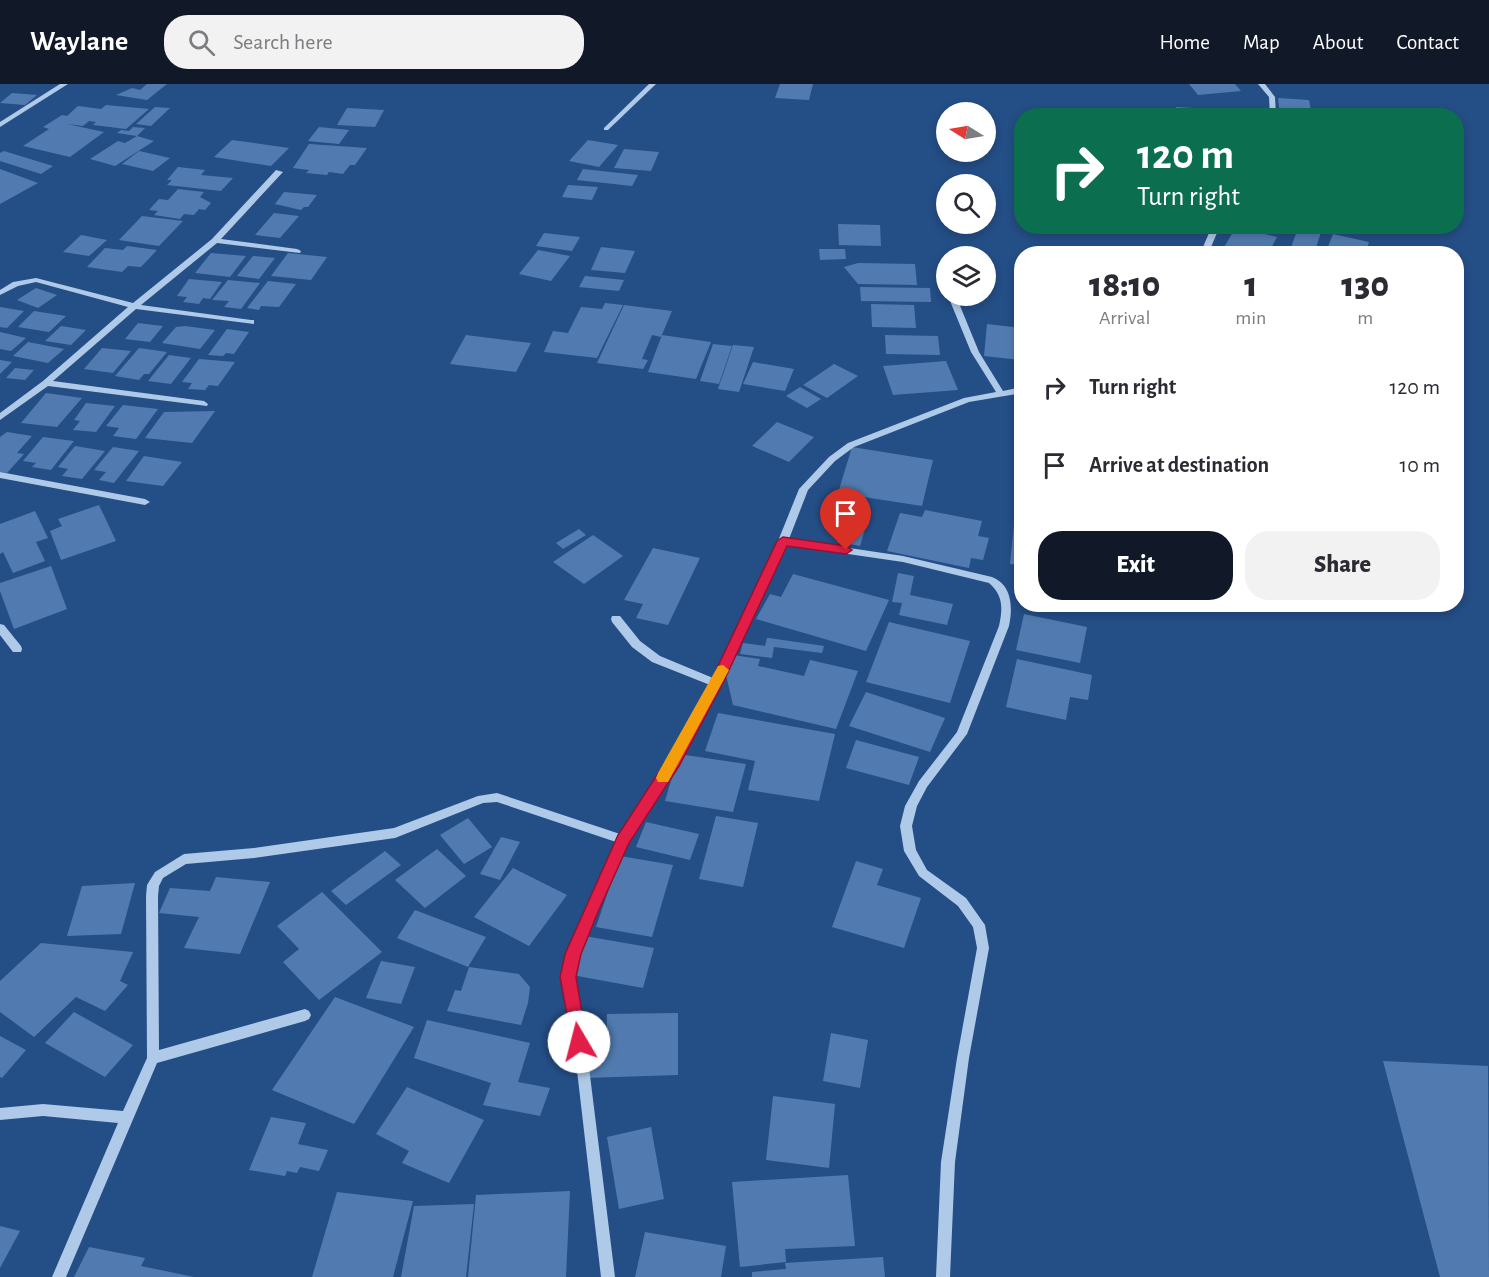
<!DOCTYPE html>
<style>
body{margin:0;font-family:"Alegreya Sans",sans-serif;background:#f2f2f3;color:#2b2b33;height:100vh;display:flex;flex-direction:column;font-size:22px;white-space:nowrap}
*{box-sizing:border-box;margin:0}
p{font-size:20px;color:#7c7c81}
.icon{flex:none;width:33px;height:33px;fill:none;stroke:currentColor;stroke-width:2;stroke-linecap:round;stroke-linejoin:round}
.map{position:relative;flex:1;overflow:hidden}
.details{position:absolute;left:1014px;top:162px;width:450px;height:366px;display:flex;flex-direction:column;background:#fff;border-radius:24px;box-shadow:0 3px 9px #0003}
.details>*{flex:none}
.top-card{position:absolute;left:1014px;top:24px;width:450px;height:126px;border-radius:24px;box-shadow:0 3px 9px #0003;background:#0b6e4f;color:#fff;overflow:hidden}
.needle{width:39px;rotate:281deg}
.buttons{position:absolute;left:936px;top:18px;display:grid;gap:12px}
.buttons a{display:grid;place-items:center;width:60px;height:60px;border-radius:50%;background:#fff;box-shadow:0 3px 9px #0003;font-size:30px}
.pin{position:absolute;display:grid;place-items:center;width:51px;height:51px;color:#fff;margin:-62px -26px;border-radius:50% 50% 50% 0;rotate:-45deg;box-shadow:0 0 6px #0007}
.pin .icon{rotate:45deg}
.me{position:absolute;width:66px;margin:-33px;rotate:352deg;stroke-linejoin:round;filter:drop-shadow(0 0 4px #0008)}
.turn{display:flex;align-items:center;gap:21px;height:126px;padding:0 24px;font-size:27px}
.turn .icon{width:78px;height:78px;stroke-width:2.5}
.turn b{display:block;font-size:42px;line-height:51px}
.eta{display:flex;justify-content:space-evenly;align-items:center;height:102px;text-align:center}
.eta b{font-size:36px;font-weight:800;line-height:42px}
.button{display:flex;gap:12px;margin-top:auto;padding:12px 24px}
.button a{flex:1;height:69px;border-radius:24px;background:#111827;color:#fff;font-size:24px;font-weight:800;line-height:69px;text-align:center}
.button a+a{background:#f2f2f3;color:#2b2b33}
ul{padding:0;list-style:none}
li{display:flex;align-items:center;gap:18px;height:78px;padding:0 24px}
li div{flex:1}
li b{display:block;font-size:22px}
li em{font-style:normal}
header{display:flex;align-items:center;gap:36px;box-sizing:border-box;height:84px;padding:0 30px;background:#111827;color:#fff}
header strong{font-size:28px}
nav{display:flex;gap:33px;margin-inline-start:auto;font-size:21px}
.search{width:420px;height:54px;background:#f2f2f3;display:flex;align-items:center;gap:15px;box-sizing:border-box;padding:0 21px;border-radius:24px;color:#7c7c81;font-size:22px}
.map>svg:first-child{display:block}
.building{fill:#517bb0}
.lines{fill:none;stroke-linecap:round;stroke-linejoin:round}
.minor{fill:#afc9e8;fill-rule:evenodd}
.route{fill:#e11d48;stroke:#92132f;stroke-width:1.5}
.slow{fill:#f59e0b}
</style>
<header>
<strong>Waylane</strong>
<div class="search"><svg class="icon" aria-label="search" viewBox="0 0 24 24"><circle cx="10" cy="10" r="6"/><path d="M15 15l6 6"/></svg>Search here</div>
<nav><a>Home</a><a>Map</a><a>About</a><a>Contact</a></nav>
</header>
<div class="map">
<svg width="1489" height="1193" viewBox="0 0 1489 1193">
<rect width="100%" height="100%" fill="#244e86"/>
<!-- building -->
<g class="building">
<polygon points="147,0 167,0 147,16 116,11 132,4 140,6"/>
<polygon points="780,0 813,0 809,16 775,14"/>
<polygon points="1189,0 1235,0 1241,7 1198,11"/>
<polygon points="12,9 37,11 25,21 0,19"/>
<polygon points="1278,14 1309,16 1312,32 1280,32"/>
<polygon points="106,21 149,25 126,45 93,41 96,38 89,37 83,42 67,40 104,48 70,73 23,62 49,45 43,43 62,31 67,32 78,22 101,25"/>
<polygon points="155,23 170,24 151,42 136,40"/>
<polygon points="1176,23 1228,26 1229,32 1177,32"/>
<polygon points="347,24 384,26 375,43 337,41"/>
<polygon points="133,43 145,44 137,52 117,49 121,46 129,47"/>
<polygon points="319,43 349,46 339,60 308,57"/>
<polygon points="137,52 154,57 115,82 90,75 118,57 125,59"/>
<polygon points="232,56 289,64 271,82 214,73"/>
<polygon points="588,56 618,61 599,83 569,77"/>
<polygon points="309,60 367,64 355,81 350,81 343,90 329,88 327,91 306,89 309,86 293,84"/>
<polygon points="624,65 659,68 651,87 614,84"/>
<polygon points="4,67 53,82 41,90 0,77 0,69"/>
<polygon points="139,67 170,74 153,87 122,80"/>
<polygon points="178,83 205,86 201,91 233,94 221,107 167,101 172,96 167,96"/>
<polygon points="0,85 38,99 0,120"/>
<polygon points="583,85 638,91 632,102 577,96"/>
<polygon points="568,101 598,103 592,116 562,113"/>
<polygon points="178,105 204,108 200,113 211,119 205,126 199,125 194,131 184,130 180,135 154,131 158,127 149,126 159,115 168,116"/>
<polygon points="284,108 317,111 308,123 304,123 301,126 275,120"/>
<polygon points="274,129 299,132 280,154 255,151"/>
<polygon points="142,132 183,137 159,162 119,156"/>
<polygon points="838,140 880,141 881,162 839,161"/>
<polygon points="1236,143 1277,153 1268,170 1220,170"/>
<polygon points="1298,144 1321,148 1314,170 1289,169"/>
<polygon points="544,149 580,153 572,167 536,162"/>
<polygon points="1333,150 1369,158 1365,170 1325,170"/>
<polygon points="81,151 107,156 89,172 63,168"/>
<polygon points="127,162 157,166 141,183 128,182 122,188 87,183 105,164 123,166"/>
<polygon points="601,163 635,167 625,189 591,186"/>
<polygon points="819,165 845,165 846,175 820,176"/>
<polygon points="538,166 570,172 551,197 519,190"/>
<polygon points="211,169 246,172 230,193 195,189"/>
<polygon points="288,169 327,173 311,196 271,192"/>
<polygon points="253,172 275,174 259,195 237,192"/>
<polygon points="858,179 915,180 917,201 858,200 844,183"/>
<polygon points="585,192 624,196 619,207 579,203"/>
<polygon points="189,195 222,198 210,215 203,214 199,220 183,218 187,213 177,212"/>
<polygon points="228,196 260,199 241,225 224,223 229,217 212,216"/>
<polygon points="268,197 296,200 279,223 261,222 259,226 247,224"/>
<polygon points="860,203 930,204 931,218 861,217"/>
<polygon points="36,204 57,211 38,224 17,216"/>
<polygon points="605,219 623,221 597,274 544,268 553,247 568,249 581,223 602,225"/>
<polygon points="871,220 914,221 916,244 872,243"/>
<polygon points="624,221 672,227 661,253 652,251 642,275 648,276 643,285 597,279"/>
<polygon points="0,223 24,227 7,244 0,243"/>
<polygon points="34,227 66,232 49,248 18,243"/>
<polygon points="138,239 163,242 150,258 125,255"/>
<polygon points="987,240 1022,244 1021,276 984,272"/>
<polygon points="61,242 86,246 71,261 45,257"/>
<polygon points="185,242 215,246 200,265 162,259 176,243"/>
<polygon points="227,245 249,248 234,270 226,269 223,272 208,271"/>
<polygon points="0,248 26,254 11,267 0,265"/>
<polygon points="466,251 531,259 516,288 450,280"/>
<polygon points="662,251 711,258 696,295 648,288"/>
<polygon points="885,251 938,252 940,271 886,270"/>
<polygon points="28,258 64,265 48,279 13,272"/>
<polygon points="713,260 732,262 719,300 700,297"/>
<polygon points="733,261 754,263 739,308 718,305"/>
<polygon points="102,264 131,267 113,289 84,285"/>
<polygon points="139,264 167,268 149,290 144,290 139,296 115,292"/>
<polygon points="169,271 191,274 171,300 148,297"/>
<polygon points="199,275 235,278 218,302 209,301 205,306 188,305 192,299 182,298"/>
<polygon points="0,276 12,278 0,290"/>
<polygon points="946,277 958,306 893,311 883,282"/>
<polygon points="753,278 794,285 785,307 743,300"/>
<polygon points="834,280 858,292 827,314 803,301"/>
<polygon points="15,284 34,286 25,296 6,294"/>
<polygon points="800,303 821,315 807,324 786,312"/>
<polygon points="46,309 82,314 57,343 21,339"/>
<polygon points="86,319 115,322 96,348 73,346 80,337 74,336"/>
<polygon points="123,321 158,325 136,355 113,352 119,344 106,342"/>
<polygon points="215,327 192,359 145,354 164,328"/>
<polygon points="777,338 814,353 789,378 752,362"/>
<polygon points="7,348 32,352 17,369 24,370 7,389 0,388 0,353"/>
<polygon points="43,353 74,357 51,386 32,383 36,379 23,377"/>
<polygon points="75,362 105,367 82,395 62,392 68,385 58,383"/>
<polygon points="113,363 139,367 114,399 99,396 106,388 94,386"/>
<polygon points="852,363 933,376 922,422 838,409"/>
<polygon points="144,372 182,378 163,402 126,397"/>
<polygon points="99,421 116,457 61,476 50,447 62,442 58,435"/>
<polygon points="925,426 982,437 978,452 989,454 983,476 971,474 969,484 887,467 900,429 922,433"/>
<polygon points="35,427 48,454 36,458 45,477 13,489 3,468 0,470 0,440"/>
<polygon points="842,441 865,445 860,462 837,458"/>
<polygon points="1014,441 1022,442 1022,481 1010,480"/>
<polygon points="579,445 586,451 563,465 556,459"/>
<polygon points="593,451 623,472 584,500 553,478"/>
<polygon points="653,464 700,474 668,541 636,534 643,520 624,516"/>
<polygon points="51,482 67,525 14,545 0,507 0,499"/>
<polygon points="898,489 914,492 910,511 953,520 947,541 899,531 902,519 892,518"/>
<polygon points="793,490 889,516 866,567 756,535 770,510 781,513"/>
<polygon points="1024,530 1087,543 1080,579 1016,566"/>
<polygon points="889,538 970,557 950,619 866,598"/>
<polygon points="767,554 769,554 824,562 822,569 774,563 772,574 740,570 743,559 765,562"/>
<polygon points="733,571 760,575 758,582 804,592 810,576 858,587 836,645 733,621 726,591"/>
<polygon points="1017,575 1092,591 1088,616 1070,613 1066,636 1006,623"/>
<polygon points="866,608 945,634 930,668 849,642"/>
<polygon points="718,629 835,650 819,717 748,706 755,677 705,667"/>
<polygon points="856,656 919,673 909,701 846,684"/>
<polygon points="679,670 746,680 733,728 665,717"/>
<polygon points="716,732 758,739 743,803 699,795"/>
<polygon points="468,734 492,763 464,780 440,751"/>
<polygon points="646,738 699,750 690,776 636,763"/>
<polygon points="501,753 520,758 500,796 480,790"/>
<polygon points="437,765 466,792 425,824 395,796"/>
<polygon points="385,767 401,781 346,821 331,807"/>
<polygon points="620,772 673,781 652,853 596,843"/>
<polygon points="856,777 883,785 877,801 921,814 904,864 832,843"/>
<polygon points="513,784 567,811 529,862 474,833"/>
<polygon points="216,793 270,798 240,870 184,864 199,833 159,829 170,804 210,807"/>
<polygon points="135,799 121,850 67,852 82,802"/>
<polygon points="322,808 382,868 319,916 283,878 299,865 277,842"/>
<polygon points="415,826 486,853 468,883 397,854"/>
<polygon points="584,852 654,864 643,904 572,891"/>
<polygon points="41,859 133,868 120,897 128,901 105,927 76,913 34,953 0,928 0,897"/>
<polygon points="381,877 415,883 401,920 366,914"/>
<polygon points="469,883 519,890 530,903 528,919 521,941 447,927 455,906 461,907"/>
<polygon points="335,913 414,943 354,1040 272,1006"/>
<polygon points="74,928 133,961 105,993 45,959"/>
<polygon points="678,929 678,991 585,994 585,965 606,964 607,930"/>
<polygon points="427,936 530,959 518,998 550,1004 540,1032 483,1021 491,999 414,974"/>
<polygon points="831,949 868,956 860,1004 823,997"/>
<polygon points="0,952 26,966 2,994 0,993"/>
<polygon points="1383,977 1488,982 1489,1193 1440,1193"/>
<polygon points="407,1003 484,1036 449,1099 402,1079 409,1067 376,1050"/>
<polygon points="773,1012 835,1020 829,1084 766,1076"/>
<polygon points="271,1033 306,1039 298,1060 328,1066 319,1087 300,1083 297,1089 287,1087 285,1092 249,1086"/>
<polygon points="651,1043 664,1115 619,1125 607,1053"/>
<polygon points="848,1091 855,1162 785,1165 786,1178 740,1183 732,1098"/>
<polygon points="570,1107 566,1193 468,1193 476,1111"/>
<polygon points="337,1108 413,1117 393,1193 312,1193"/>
<polygon points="474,1120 466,1193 401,1193 414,1122"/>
<polygon points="0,1142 20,1147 0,1184"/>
<polygon points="645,1148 726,1162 721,1193 635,1193"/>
<polygon points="89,1163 145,1174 141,1182 194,1193 74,1193"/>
<polygon points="883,1173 885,1193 752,1193 752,1188 786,1185 785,1179"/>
</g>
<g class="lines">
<!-- minor -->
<g class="minor">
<polygon points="60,0 68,0 0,43 0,38"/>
<polygon points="649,0 656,0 608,46 604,46 604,44"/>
<polygon points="1258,0 1265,0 1275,13 1276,32 1270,32 1269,13"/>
<polygon points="276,86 283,88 221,155 297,165 301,167 300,169 217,159 141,221 251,236 254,236 254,240 136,225 53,297 204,317 208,320 207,322 48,302 0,336 0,329 43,297 128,223 36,198 18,202 0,211 0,206 13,198 36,194 133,219 212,155"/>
<polygon points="1212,142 1220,142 1208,170 1200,170"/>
<path d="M948 212H956L979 268 1003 307 1022 303V309L969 318 854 363 835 377 808 406 789 455 903 472 992 493C1012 501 1013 523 1009 542L967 650 927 703 917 722 912 742 916 766 927 786 966 814 985 841 989 864 969 974 955 1078 950 1193H936L941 1078 957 974 977 864 973 843 958 822 919 792 904 767 900 742 905 722 919 697 957 648 999 542C1003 524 1003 511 989 499L903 478 786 461 721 599 678 681 628 759 605 807 579 870 574 893 583 935 615 1193H601L571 935 562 893 567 870 593 807 616 758 497 718 483 719 395 754 254 774 186 780 163 794 159 802 158 812 159 966 305 925 309 927 311 931 309 935 305 937 157 979 66 1193H52L118 1039 43 1032 0 1036V1024L43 1020 123 1027 147 974 146 812 147 801 155 788 184 770 254 764 394 744 478 712 497 709 620 750 670 675 710 601 652 578 632 563 612 538 611 535 612 532H620L640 557 660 572 713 594 778 457 799 405 829 373 848 359 964 314 996 308 971 268Z"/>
<polygon points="0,388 145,415 150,418 145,421 0,394"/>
<polygon points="0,540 4,541 21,562 22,565 21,568 13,568 0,551"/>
</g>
</g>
<!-- route -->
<polygon class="route" points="783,453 846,462 852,466 846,470 787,462 723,599 679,682 629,759 598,828 581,870 576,893 587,958 585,963 579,965 573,963 560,893 565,870 618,751 668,674 710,599 777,457"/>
<!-- slow -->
<polygon class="slow" points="723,581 729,586 668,698 658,698 656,694 658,689 718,582"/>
</svg>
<div class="buttons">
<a><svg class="needle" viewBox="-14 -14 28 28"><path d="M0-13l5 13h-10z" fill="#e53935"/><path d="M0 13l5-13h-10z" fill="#7c7c81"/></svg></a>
<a><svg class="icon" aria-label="search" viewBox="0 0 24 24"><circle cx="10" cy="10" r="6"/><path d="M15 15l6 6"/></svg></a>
<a><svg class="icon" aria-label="layers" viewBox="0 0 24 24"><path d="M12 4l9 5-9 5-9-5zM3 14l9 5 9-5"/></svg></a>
</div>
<div class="pin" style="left:846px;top:466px;background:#d93025"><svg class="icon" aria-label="arrive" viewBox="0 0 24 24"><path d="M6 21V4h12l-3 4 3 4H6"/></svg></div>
<svg class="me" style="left:579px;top:958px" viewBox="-20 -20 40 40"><circle r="19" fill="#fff"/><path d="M0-13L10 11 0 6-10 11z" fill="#e11d48"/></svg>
<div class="top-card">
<div class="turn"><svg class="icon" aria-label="right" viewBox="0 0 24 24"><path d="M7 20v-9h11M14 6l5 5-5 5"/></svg><div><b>120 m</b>Turn right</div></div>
</div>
<section class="details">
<div class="eta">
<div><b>18:10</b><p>Arrival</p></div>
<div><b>1</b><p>min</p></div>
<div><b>130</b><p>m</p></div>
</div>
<ul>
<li><svg class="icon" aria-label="right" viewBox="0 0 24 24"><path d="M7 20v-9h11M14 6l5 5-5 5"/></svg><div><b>Turn right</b></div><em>120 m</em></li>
<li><svg class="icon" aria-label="arrive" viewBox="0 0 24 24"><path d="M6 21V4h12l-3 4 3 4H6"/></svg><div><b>Arrive at destination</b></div><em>10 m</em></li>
</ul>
<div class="button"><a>Exit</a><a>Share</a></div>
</section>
</div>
